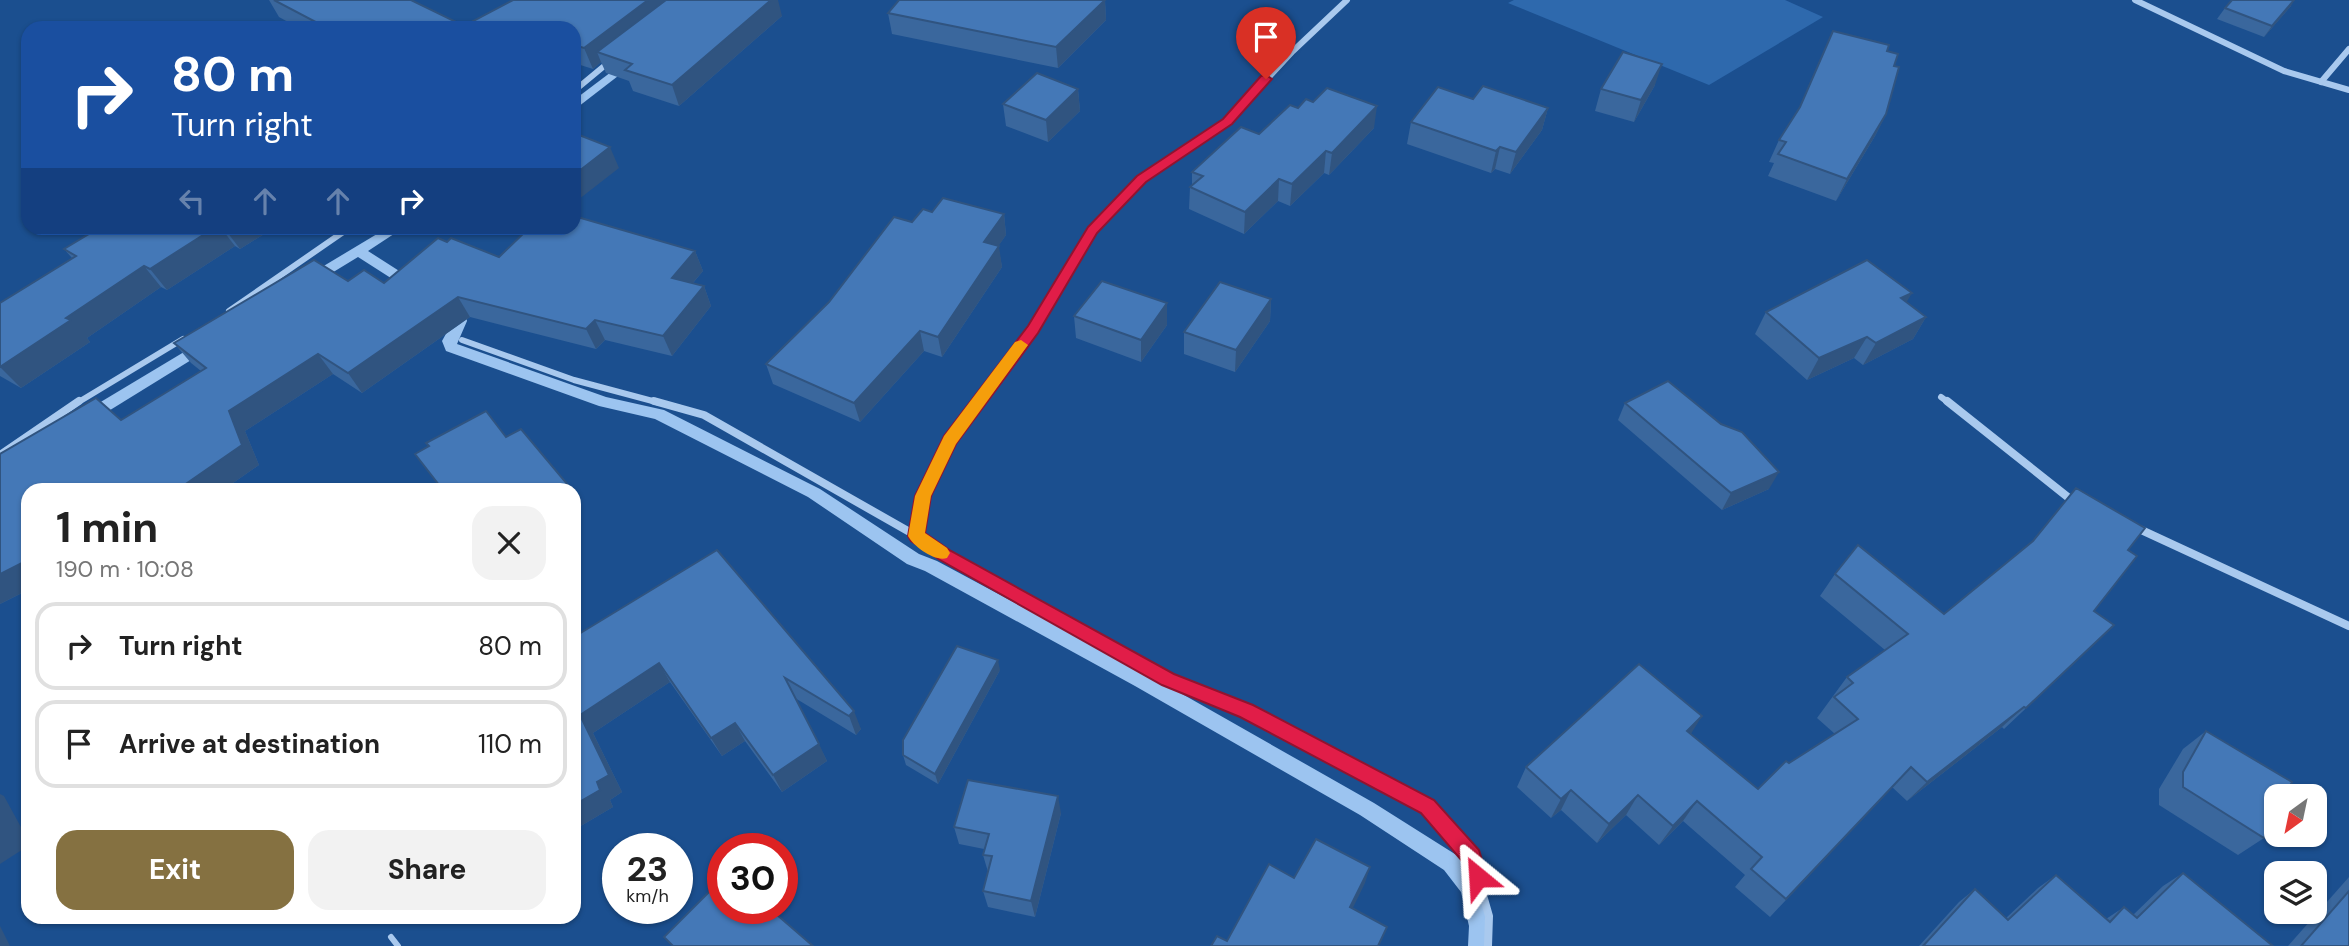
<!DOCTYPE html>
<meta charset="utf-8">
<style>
body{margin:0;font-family:"DM Sans",sans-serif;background:#f2f2f2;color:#222;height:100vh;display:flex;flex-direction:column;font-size:26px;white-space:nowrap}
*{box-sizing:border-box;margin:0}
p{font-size:23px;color:#767676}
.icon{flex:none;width:38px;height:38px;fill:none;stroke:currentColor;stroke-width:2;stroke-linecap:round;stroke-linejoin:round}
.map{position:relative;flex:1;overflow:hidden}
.side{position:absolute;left:21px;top:483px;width:560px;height:441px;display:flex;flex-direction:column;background:#fff;border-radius:21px;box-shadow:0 2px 5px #0004}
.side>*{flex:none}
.top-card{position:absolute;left:21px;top:21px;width:560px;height:214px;border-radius:21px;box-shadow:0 2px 5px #0004;background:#1a4fa0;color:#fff;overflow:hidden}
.needle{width:46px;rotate:213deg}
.buttons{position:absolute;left:2264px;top:784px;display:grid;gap:14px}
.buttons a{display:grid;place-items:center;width:63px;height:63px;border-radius:14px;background:#fff;box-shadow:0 2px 5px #0004;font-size:35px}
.speed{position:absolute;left:602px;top:833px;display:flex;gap:14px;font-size:35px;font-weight:700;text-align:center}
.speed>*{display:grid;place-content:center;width:91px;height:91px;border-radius:50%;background:#fff;box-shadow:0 2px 5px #0004;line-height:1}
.speed small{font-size:18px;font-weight:400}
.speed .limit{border:10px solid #d22;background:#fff;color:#111}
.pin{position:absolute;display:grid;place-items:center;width:60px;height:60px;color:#fff;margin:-72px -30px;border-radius:50% 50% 50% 0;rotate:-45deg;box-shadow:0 0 7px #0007}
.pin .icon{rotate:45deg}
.me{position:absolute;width:77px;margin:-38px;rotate:333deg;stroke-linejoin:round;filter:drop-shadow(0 0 5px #0008)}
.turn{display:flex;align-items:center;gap:24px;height:147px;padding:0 35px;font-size:32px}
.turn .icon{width:91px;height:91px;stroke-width:2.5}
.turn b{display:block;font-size:49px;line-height:60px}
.lanes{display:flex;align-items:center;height:66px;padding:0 35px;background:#0003;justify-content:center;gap:35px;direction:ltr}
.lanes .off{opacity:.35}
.round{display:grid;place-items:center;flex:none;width:74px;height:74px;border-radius:21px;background:#f2f2f2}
.head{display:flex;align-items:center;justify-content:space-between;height:119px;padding:0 35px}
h1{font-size:42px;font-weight:700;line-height:52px}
.cta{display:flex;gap:14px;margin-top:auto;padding:14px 35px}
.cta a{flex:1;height:80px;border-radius:21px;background:#857141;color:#fff;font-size:28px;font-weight:700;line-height:80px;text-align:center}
.cta a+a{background:#f2f2f2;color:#222}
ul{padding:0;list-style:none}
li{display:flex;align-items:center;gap:21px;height:88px;margin:0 14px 10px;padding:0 21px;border:4px solid #e0e0e0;border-radius:21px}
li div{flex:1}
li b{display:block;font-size:26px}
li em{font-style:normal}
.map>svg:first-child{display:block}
.green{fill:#2e69ad}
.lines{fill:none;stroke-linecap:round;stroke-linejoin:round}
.stream{fill:#9cc4f0;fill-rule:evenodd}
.lane{stroke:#a9c9ee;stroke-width:6}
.street-far1{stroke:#a9c9ee;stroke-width:6}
.street{stroke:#a9c9ee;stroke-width:8}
.wall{fill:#3a679d}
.shaded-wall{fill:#305480}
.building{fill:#4478b7;stroke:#305480;stroke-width:2}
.route{fill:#e11d48;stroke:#92132f;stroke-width:2}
.slow{fill:#f59e0b}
</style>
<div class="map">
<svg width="2349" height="946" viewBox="0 0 2349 946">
<rect width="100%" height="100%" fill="#1b4f8f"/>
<!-- green -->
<polygon class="green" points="1514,0 1785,0 1823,17 1709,85 1508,3"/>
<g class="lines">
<!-- stream -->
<g class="stream">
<polygon points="627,60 631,62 631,66 574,110 574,100"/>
<polygon points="387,228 403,228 368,251 418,283 420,286 418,289 408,289 358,257 317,282 307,282 305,279 307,276"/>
<polygon points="458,303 465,308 467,321 457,344 606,397 664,410 820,489 919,554 937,561 1147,674 1374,803 1458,856 1480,888 1489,926 1488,946 1468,946 1469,926 1461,892 1444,870 1360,815 1135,686 925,571 907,564 808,497 655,419 599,406 446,351 442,341 453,321 451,308"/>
<polygon points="204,340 209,341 211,345 209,349 94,420 84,420 81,416 84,412"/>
</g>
<!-- lane -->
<polyline class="lane" points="391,937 398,946"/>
<!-- street-far1 -->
<g class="street-far1">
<polyline points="2135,0 2284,71 2349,90"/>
<polyline points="2321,82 2349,49"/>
<polyline points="574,91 609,62"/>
<polyline points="229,311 349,228"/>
<polyline points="462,340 574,380 660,403"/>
<polyline points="1941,397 1949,403"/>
<polyline points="77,403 183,339"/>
<polyline points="977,403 1033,329 1092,230 1142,179 1227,122 1293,51 1347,0"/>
</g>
<!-- street -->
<g class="street">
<polyline points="654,401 704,415 1168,679 1246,711 1427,806 1472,857 1489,916 1488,946"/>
<polyline points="1947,401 2074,502"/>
<polyline points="0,455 79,401"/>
<polyline points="2137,528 2349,626"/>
<polyline points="917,536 923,496 949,441 979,401"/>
</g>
</g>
<!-- wall -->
<g class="wall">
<polygon points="269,0 411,0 464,26 782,16 679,106 633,91 629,81 606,73 601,62 593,69 574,63 574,28 299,28 279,17"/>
<polygon points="1105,0 1106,20 1058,68 892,34 888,13"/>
<polygon points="2291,6 2264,37 2217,19 2225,8"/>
<polygon points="1887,51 1894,66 1886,114 1875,136 1836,201 1768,176 1774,163 1769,162 1779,140"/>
<polygon points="1655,85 1634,122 1595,111 1601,89"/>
<polygon points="1078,89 1080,111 1048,142 1006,126 1003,104"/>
<polygon points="1473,99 1548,108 1542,130 1510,174 1495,169 1491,173 1407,144 1411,122"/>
<polygon points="1298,108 1374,128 1329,175 1324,173 1290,206 1278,201 1244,234 1189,209 1190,187 1192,185 1192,172 1259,134"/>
<polygon points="932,212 1004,214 1006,235 998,246 1002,267 942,357 924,351 860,422 773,384 766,364"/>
<polygon points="574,216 695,251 703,271 693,283 704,286 711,306 672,356 605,340 596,349 470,317 362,393 333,374 245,431 259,465 223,490 28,490 28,590 0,604 0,454 96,398 121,420 201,371 191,363 174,343 314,260 348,281 364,270 384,283 438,238 447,242 451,238 499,257 529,228 574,228"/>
<polygon points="99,228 274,228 240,249 235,246 167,290 161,287 87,338 90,342 21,388 0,376 0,303 72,258 64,249"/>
<polygon points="1271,299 1270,321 1235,372 1184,354 1184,332"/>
<polygon points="1167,303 1167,325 1141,362 1076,338 1074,316"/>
<polygon points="1907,303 1926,317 1913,339 1863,365 1854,358 1807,380 1755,334 1766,312"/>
<polygon points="1625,403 1769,489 1722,510 1618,420"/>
<polygon points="2076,488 2128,550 2094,611 2091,647 2004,729 2002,727 1907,801 1892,787 1770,917 1735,887 1745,875 1683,821 1659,845 1626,815 1597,843 1561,810 1551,818 1517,787 1526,767 1691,734 1758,789 1789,763 1835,734 1817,718 1847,677 1885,650 1820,596 1835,574 1944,614 2029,545"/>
<polygon points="717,550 861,729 856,735 795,698 827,761 782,792 745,741 722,756 670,682 593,733 622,792 610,800 613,807 574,830 574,637"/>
<polygon points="1000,670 938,784 906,765 903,755"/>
<polygon points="2206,731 2264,838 2238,855 2159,805 2159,789 2183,749"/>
<polygon points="1061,813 1035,917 988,907 983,891 988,872 983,855 984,849 959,844 954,827"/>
<polygon points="2183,873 2273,946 1919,946 1959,902 1975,889 2006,918 2038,888 2056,875 2106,919 2124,907 2133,915 2163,886"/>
<polygon points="2349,877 2349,946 2288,946"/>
</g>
<!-- shaded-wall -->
<g class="shaded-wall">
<polygon points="648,0 683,0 597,52 601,62 593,69 584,48"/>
<polygon points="771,0 778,0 782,16 679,106 672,85"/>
<polygon points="1105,0 1106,20 1058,68 1056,47"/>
<polygon points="2294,0 2291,6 2264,37 2272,26"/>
<polygon points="1662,64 1655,85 1634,122 1641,100"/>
<polygon points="1078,89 1080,111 1048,142 1046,120"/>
<polygon points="1377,106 1374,128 1329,175 1332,153"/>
<polygon points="1548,108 1542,130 1510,174 1516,152"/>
<polygon points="1886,114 1875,136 1836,201 1847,179"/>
<polygon points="610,147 619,168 574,203 574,175"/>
<polygon points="1500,147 1495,169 1491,173 1496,151"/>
<polygon points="1326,151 1324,173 1290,206 1292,184"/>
<polygon points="1279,179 1278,201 1244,234 1245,212"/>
<polygon points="1004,214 1006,235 987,263 984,242"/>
<polygon points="214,228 221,228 235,246 167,290 150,269"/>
<polygon points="224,228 274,228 240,249"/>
<polygon points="999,246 1002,267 942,357 938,337"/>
<polygon points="695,251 703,271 680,298 672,278"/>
<polygon points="144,266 161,287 87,338 90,342 21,388 0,367 66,318"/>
<polygon points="704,286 711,306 672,356 663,336"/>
<polygon points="1912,293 1899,315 1901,298"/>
<polygon points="458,297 470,317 362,393 348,373"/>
<polygon points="1271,299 1270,321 1235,372 1236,350"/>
<polygon points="1167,303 1167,325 1141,362 1141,340"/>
<polygon points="1926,317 1913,339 1863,365 1876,343"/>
<polygon points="595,320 605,340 596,349 586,329"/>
<polygon points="920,331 924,351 860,422 854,403"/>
<polygon points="1867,337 1854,358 1807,380 1819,358"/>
<polygon points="318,354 333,374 245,431 259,465 223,490 177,490 229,411"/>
<polygon points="1779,472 1769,489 1722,510 1731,493"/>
<polygon points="568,485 572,490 564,490"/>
<polygon points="574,494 580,505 574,514"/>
<polygon points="28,560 28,590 0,604 0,574"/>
<polygon points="998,660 1000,670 938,784 935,774"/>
<polygon points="659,663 670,682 593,733 622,792 610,800 613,807 574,830 574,805 597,782 580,715"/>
<polygon points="2024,707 2002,727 1907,801 1927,782"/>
<polygon points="854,711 861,729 856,735 849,716"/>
<polygon points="1702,716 1689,737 1687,731"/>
<polygon points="735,723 745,741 722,756 711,738"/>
<polygon points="819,744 827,761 782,792 773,775"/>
<polygon points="1571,790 1561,810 1551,818 1561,799"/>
<polygon points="0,794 4,796 28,840 28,846 0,864"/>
<polygon points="1638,795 1626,815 1597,843 1609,824"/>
<polygon points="1058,796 1061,813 1035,917 1031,901"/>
<polygon points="1697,801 1683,821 1659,845 1673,826"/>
<polygon points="1370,867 1365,883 1346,922 1350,907"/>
<polygon points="0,926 10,946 0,946"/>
</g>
<!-- building -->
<g class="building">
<polygon points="274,0 411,0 464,26 513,0 648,0 584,48 574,45 574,28 327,28"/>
<polygon points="666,0 771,0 672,85 625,70 632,64 597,52"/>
<polygon points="899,0 1105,0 1056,47 888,13"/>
<polygon points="2232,0 2294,0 2272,26 2225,8"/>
<polygon points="1833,31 1889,45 1887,51 1898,54 1894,66 1899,67 1886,114 1847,179 1778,154 1786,142 1779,140 1800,107"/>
<polygon points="1623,52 1662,64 1641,100 1601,89"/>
<polygon points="1037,73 1078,89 1046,120 1003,104"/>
<polygon points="1483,86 1548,108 1516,152 1500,147 1496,151 1411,122 1438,87 1473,99"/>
<polygon points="1327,88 1377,106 1332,153 1326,151 1292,184 1279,179 1245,212 1190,187 1203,176 1192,172 1241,127 1259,134 1290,105 1298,108 1306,99 1313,102"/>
<polygon points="574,133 610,147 574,175"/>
<polygon points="943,198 1004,214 984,242 999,246 938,337 920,331 854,403 766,364 829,302 894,217 912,222 923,209 932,212"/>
<polygon points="574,216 695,251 672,278 704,286 663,336 595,320 586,329 458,297 348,373 318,354 229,411 242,445 177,490 28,490 28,560 0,574 0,454 96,398 121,420 206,368 174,343 314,260 348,281 364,270 384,283 438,238 447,242 451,238 499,257 529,228 574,228"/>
<polygon points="99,228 214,228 150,269 144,266 66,318 71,320 0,367 0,303 76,256 64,249"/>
<polygon points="1867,260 1912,293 1901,298 1926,317 1876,343 1867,337 1819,358 1766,312"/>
<polygon points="1102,281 1167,303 1141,340 1074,316"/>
<polygon points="1220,282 1271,299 1236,350 1184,332"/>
<polygon points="1668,381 1721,424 1742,432 1779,472 1731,493 1625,403"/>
<polygon points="486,411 506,437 521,429 568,485 564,490 443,490 415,454 429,446 426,443"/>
<polygon points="2076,488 2145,528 2128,550 2137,556 2094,611 2114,625 2026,708 2024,707 1927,782 1911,767 1786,899 1751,869 1762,857 1697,801 1673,826 1638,795 1609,824 1571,790 1561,799 1526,767 1639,664 1702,716 1687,731 1758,789 1786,761 1789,763 1858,719 1834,697 1853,683 1847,677 1908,634 1835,574 1858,545 1944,614 2033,541"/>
<polygon points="717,550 854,711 849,716 785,678 819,744 773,775 735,723 711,738 659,663 580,715 609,775 597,782 600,790 574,805 574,637"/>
<polygon points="957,646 998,660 935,774 903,755 903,740"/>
<polygon points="2206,731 2292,782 2285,796 2277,796 2277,813 2264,838 2183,787 2183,772"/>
<polygon points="968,780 1058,796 1031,901 983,891 992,856 983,855 989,834 954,827"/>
<polygon points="1316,839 1370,867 1350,907 1387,927 1378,946 1211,946 1217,936 1227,941 1269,864 1294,878"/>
<polygon points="2183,873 2273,946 1923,946 1975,889 2008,920 2056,875 2110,922 2124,907 2137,918"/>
<polygon points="723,878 723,908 769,908 813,946 673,946 664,937"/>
<polygon points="2349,891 2349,946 2301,946"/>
</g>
<!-- route -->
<polygon class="route" points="1266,75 1272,79 1232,124 1146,182 1097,233 1038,333 956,444 931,496 925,533 951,551 1174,674 1253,705 1434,800 1479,850 1487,877 1485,884 1478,886 1470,884 1463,862 1421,813 1240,717 1162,685 940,560 911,541 908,536 915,496 944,436 1028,326 1088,227 1137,176 1223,119 1261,76"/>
<!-- slow -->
<path class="slow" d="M1021 340 1028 345 956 444 931 496 925 533 947 548 950 553 947 558C935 562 914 547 908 536L915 496 944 436 1015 342Z"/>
</svg>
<div class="buttons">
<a><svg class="needle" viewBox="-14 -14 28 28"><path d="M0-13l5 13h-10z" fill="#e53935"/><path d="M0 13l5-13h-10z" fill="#767676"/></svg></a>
<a><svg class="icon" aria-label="layers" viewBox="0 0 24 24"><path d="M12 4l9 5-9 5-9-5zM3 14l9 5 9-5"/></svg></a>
</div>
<div class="speed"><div>23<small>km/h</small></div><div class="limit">30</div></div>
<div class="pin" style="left:1266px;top:79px;background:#d93025"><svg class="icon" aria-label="arrive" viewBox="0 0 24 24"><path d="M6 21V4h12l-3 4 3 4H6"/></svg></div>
<svg class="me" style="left:1478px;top:877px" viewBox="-20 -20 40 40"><path d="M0-17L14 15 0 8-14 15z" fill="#e11d48" stroke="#fff" stroke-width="4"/></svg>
<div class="top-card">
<div class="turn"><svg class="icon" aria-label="right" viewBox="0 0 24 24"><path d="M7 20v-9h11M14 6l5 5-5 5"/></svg><div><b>80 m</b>Turn right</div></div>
<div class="lanes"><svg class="icon off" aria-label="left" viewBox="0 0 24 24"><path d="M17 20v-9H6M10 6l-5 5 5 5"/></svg><svg class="icon off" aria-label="ahead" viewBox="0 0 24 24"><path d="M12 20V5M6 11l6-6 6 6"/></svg><svg class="icon off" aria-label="ahead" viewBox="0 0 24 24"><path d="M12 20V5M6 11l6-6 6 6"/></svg><svg class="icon" aria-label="right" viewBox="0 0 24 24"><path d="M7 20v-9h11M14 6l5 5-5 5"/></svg></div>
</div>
<section class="side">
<div class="head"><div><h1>1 min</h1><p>190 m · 10:08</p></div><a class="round"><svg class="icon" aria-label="close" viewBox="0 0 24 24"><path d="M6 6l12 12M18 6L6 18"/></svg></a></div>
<ul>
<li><svg class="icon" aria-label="right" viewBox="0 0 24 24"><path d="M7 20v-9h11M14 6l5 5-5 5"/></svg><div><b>Turn right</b></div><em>80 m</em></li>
<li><svg class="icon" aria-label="arrive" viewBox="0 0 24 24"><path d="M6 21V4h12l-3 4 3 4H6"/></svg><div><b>Arrive at destination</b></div><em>110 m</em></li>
</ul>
<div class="cta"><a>Exit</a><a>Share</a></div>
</section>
</div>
